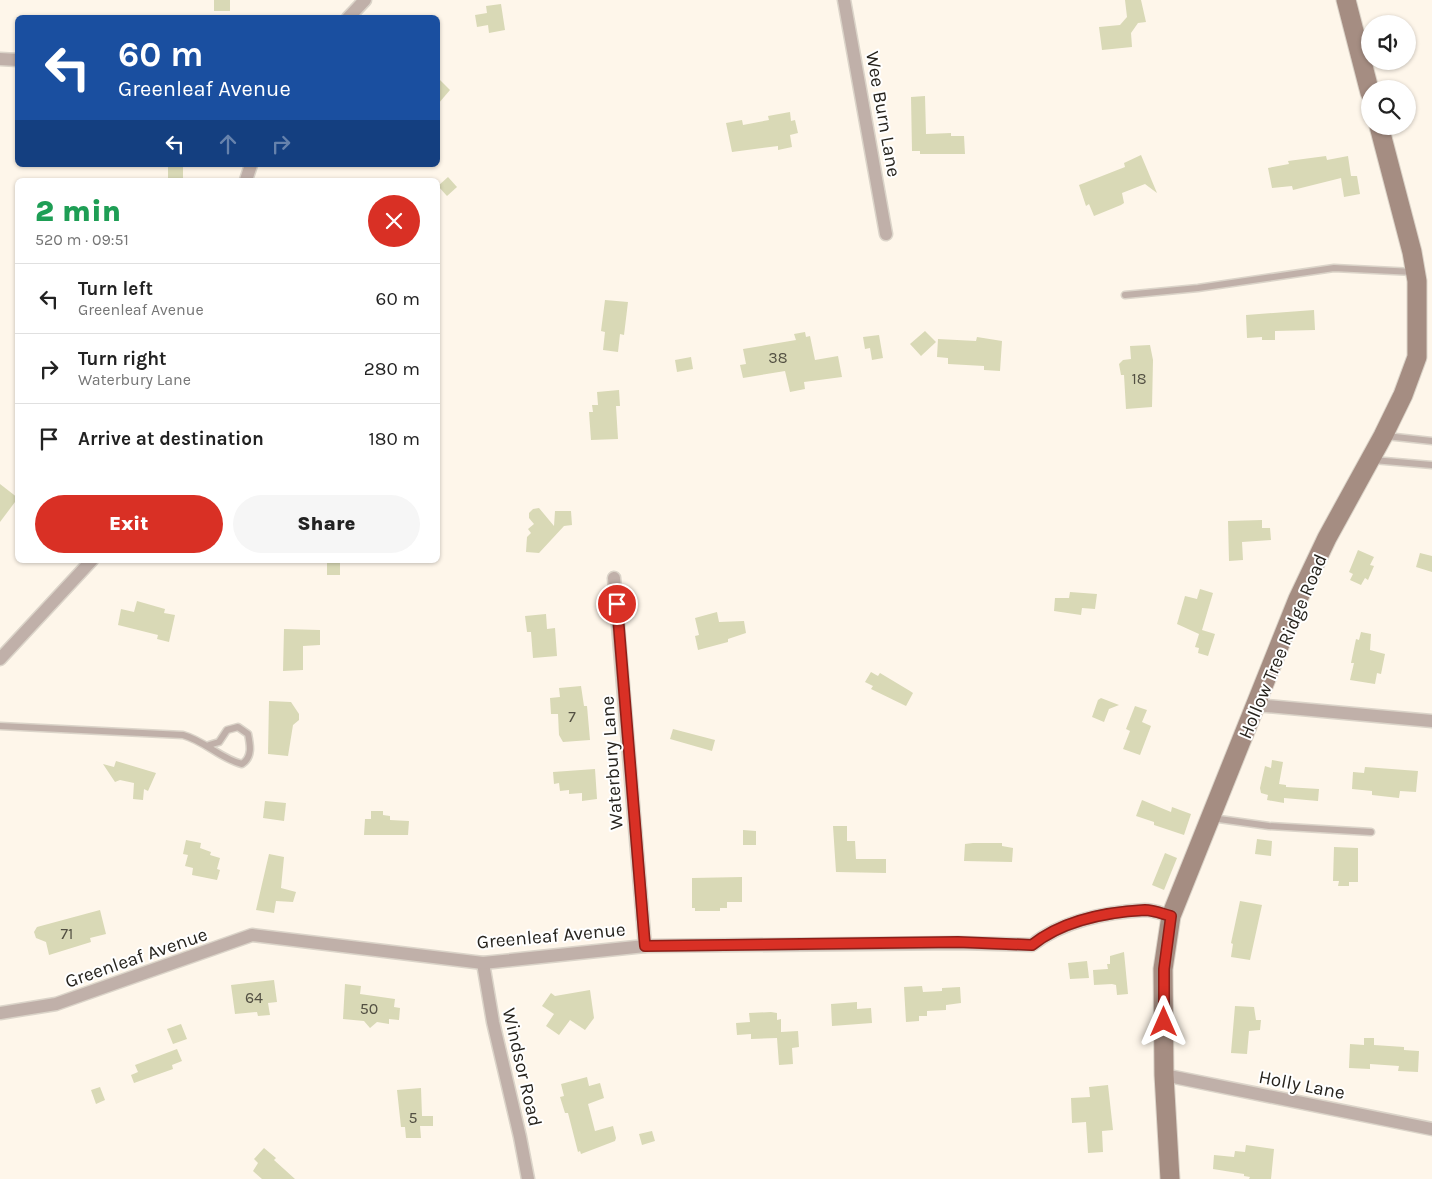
<!DOCTYPE html>
<meta charset="utf-8">
<style>
body{margin:0;font-family:Karla,sans-serif;background:#f6f6f6;color:#222;height:100vh;display:flex;flex-direction:column;font-size:19px;white-space:nowrap}
*{box-sizing:border-box;margin:0}
p{font-size:16px;color:#767676}
.icon{flex:none;width:28px;height:28px;fill:none;stroke:currentColor;stroke-width:2;stroke-linecap:round;stroke-linejoin:round}
.map{position:relative;flex:1;overflow:hidden}
.panel{position:absolute;left:15px;top:178px;width:425px;height:385px;display:flex;flex-direction:column;background:#fff;border-radius:8px;box-shadow:0 1px 4px #0004}
.panel>*{flex:none}
.top-card{position:absolute;left:15px;top:15px;width:425px;height:152px;border-radius:8px;box-shadow:0 1px 4px #0004;background:#1a4fa0;color:#fff;overflow:hidden}
.controls{position:absolute;left:1361px;top:15px;display:grid;gap:10px}
.controls a{display:grid;place-items:center;width:55px;height:55px;border-radius:50%;background:#fff;box-shadow:0 1px 4px #0004;font-size:25px}
.pin{position:absolute;display:grid;place-items:center;width:42px;height:42px;color:#fff;margin:-21px;border:2px solid #fff;border-radius:50%;box-shadow:0 1px 5px #0007}
.me{position:absolute;width:55px;margin:-28px;rotate:0deg;stroke-linejoin:round;filter:drop-shadow(0 0 4px #0008)}
.turn{display:flex;align-items:center;gap:18px;height:105px;padding:0 20px;font-size:22px}
.turn .icon{width:65px;height:65px;stroke-width:2.5}
.turn b{display:block;font-size:35px;line-height:42px}
.lanes{display:flex;align-items:center;height:48px;padding:0 20px;background:#0003;justify-content:center;gap:25px;direction:ltr}
.lanes .off{opacity:.35}
.round{display:grid;place-items:center;flex:none;width:52px;height:52px;border-radius:26px;background:#f6f6f6}
.overview{display:flex;align-items:center;justify-content:space-between;height:85px;padding:0 20px}
h1{font-size:30px;font-weight:800;line-height:38px;color:#1e9e55}
.cta{display:flex;gap:10px;margin-top:auto;padding:10px 20px}
.cta a{flex:1;height:58px;border-radius:30px;background:#d93025;color:#fff;font-size:20px;font-weight:800;line-height:58px;text-align:center}
.cta a+a{background:#f6f6f6;color:#222}
ul{padding:0;list-style:none}
li{display:flex;align-items:center;gap:15px;height:70px;padding:0 20px;border-top:1px solid #e0e0e0}
li div{flex:1}
li b{display:block;font-size:19px}
li em{font-style:normal}
.map>svg:first-child{display:block}
.building{fill:#d9d9b6}
.lines{fill:none;stroke-linecap:round;stroke-linejoin:round}
.lane-casing{stroke:#dbd4c9;stroke-width:9}
.street-casing{stroke:#dbd4c9;stroke-width:15}
.secondary-casing{stroke:#dbd4c9;stroke-width:21}
.lane{stroke:#c0b0a9;stroke-width:6}
.street{stroke:#c0b0a9;stroke-width:12}
.secondary{stroke:#a58d82;stroke-width:19}
.route-casing{stroke:#8d1f18;stroke-width:12}
.route{stroke:#d93025;stroke-width:9}
.labels{text-anchor:middle;stroke-width:4;stroke-linejoin:round;paint-order:stroke}
.number-label{font-size:16px;fill:#535043}
.street-label{font-size:19px;fill:#26231d;stroke:#fff}
</style>
<div class="map">
<svg width="1432" height="1179" viewBox="0 0 1432 1179">
<rect width="100%" height="100%" fill="#fef6ea"/>
<!-- building -->
<g class="building">
<rect x="214" y="0" width="16" height="11"/>
<polygon points="1125,0 1141,0 1146,22 1138,23 1131,33 1132,47 1102,50 1099,27 1120,25 1127,17"/>
<polygon points="501,4 505,30 489,33 488,25 477,27 475,15 487,13 486,6"/>
<polygon points="438,78 450,90 438,104"/>
<polygon points="925,96 926,134 951,133 951,136 964,136 965,154 920,154 920,151 912,151 911,97"/>
<polygon points="790,112 791,121 795,120 798,133 790,135 792,147 778,150 778,146 732,152 726,123 742,120 743,125 769,120 768,116"/>
<polygon points="1141,155 1157,193 1145,184 1122,193 1124,203 1121,205 1094,216 1089,204 1086,206 1079,185 1125,167 1124,163"/>
<polygon points="1326,156 1327,160 1348,156 1351,176 1357,176 1360,194 1344,197 1341,178 1293,190 1292,186 1272,188 1268,168 1289,164 1288,161"/>
<rect x="168" y="165" width="15" height="15"/>
<polygon points="448,177 457,187 447,196 438,186"/>
<polygon points="605,300 628,302 624,335 620,334 618,352 603,350 605,332 601,331"/>
<polygon points="1314,310 1315,330 1275,331 1275,340 1262,340 1262,337 1247,338 1246,315"/>
<polygon points="925,331 936,342 921,356 910,344"/>
<polygon points="805,332 806,337 810,336 815,360 838,356 842,377 804,382 805,389 790,392 785,371 743,378 740,365 746,364 743,349 796,340 794,334"/>
<polygon points="879,335 883,358 872,360 870,348 865,349 863,337"/>
<polygon points="977,337 1002,341 1000,371 984,370 984,366 948,364 948,358 937,357 938,339 976,341"/>
<polygon points="1150,345 1153,360 1152,407 1126,409 1124,375 1121,375 1119,364 1123,360 1131,359 1130,346"/>
<polygon points="691,357 693,369 677,372 675,360"/>
<polygon points="619,390 620,406 616,406 618,439 591,440 589,412 593,412 592,405 598,405 597,392"/>
<polygon points="0,484 18,498 0,522"/>
<polygon points="539,508 554,526 555,511 571,511 572,525 564,526 539,553 526,552 527,537 531,533 528,529 534,524 529,518 529,513 533,509"/>
<polygon points="1262,520 1262,528 1270,528 1271,540 1242,542 1243,560 1229,561 1228,521"/>
<polygon points="1358,550 1374,557 1370,565 1374,566 1368,580 1365,578 1361,585 1350,580 1353,574 1349,572"/>
<polygon points="1420,553 1432,556 1432,572 1416,567"/>
<rect x="327" y="560" width="13" height="15"/>
<polygon points="1200,589 1213,593 1202,630 1215,634 1208,656 1198,653 1199,648 1195,647 1199,634 1177,624 1185,596 1197,599"/>
<polygon points="1070,592 1097,594 1095,609 1082,608 1081,615 1054,611 1055,598 1069,598"/>
<polygon points="137,601 165,609 164,613 175,615 169,642 157,639 158,635 118,625 121,609 134,612"/>
<polygon points="717,612 719,622 744,621 746,633 728,639 728,642 698,650 695,636 699,635 695,618"/>
<polygon points="546,614 547,629 555,628 557,656 533,658 531,632 527,632 525,616"/>
<polygon points="284,629 320,630 320,645 303,646 303,670 283,671"/>
<polygon points="1361,632 1371,634 1370,650 1385,654 1381,674 1377,673 1375,684 1350,680 1354,663 1351,663 1353,653 1356,639 1359,640"/>
<polygon points="871,672 878,676 880,673 910,691 913,693 906,706 871,689 873,686 865,682"/>
<polygon points="581,686 584,706 587,706 590,740 563,742 559,735 558,714 551,714 550,698 560,697 559,688"/>
<polygon points="1101,698 1119,705 1109,709 1104,722 1092,717 1098,700"/>
<polygon points="269,701 291,702 299,714 299,720 293,725 288,756 268,754"/>
<polygon points="1135,706 1147,710 1142,722 1151,726 1140,755 1123,749 1130,731 1126,729"/>
<polygon points="673,729 715,740 712,751 670,739"/>
<polygon points="1272,760 1283,762 1279,784 1286,785 1286,787 1319,789 1318,801 1284,798 1284,803 1267,800 1268,795 1261,793 1260,788 1265,766 1271,768"/>
<polygon points="116,761 156,773 148,791 144,789 143,800 133,799 134,783 120,780 115,782 103,764 114,767"/>
<polygon points="1365,767 1418,771 1416,792 1400,791 1399,798 1372,795 1372,791 1352,789 1353,772 1364,773"/>
<polygon points="595,769 597,799 582,801 582,793 569,794 569,790 560,791 559,783 554,784 553,772"/>
<polygon points="1142,800 1171,812 1172,807 1191,814 1184,835 1154,825 1154,822 1136,816"/>
<polygon points="265,801 286,803 284,821 263,818"/>
<polygon points="371,811 383,811 383,815 390,816 390,820 409,821 408,835 364,835 365,819 371,819"/>
<polygon points="833,826 847,826 847,841 855,841 856,859 886,859 886,873 836,872"/>
<polygon points="743,830 756,831 756,845 743,845"/>
<polygon points="1257,839 1272,841 1271,856 1255,854"/>
<polygon points="186,840 201,843 200,848 211,852 210,855 220,858 217,869 220,870 217,880 192,875 193,868 185,866 188,855 183,854"/>
<polygon points="973,843 1002,843 1002,846 1013,848 1012,862 964,861 965,844"/>
<polygon points="1334,847 1358,848 1358,882 1349,882 1349,886 1338,886 1339,881 1333,881"/>
<polygon points="1165,853 1177,858 1164,890 1152,885"/>
<polygon points="269,854 284,857 281,888 296,892 293,902 276,901 274,913 256,910"/>
<polygon points="742,877 742,902 727,902 727,908 720,908 720,911 695,911 695,908 692,908 692,878"/>
<polygon points="1240,901 1262,905 1250,960 1231,957 1233,944 1231,943"/>
<polygon points="100,910 106,934 90,938 91,942 49,955 46,942 36,938 34,932 37,927"/>
<polygon points="1124,952 1128,994 1117,995 1116,985 1112,984 1094,985 1093,970 1108,969 1107,964 1110,964 1110,956"/>
<polygon points="1087,961 1089,978 1070,979 1068,963"/>
<polygon points="274,980 277,1002 268,1003 270,1015 258,1016 257,1012 235,1014 231,985"/>
<polygon points="345,984 361,986 360,994 395,999 394,1007 400,1008 399,1020 389,1019 389,1024 377,1022 370,1028 364,1021 343,1019"/>
<polygon points="922,986 923,992 942,991 942,988 960,987 961,1003 946,1005 946,1010 927,1011 927,1016 919,1016 919,1021 906,1022 904,987"/>
<polygon points="590,990 594,1018 585,1030 570,1020 559,1035 546,1026 554,1014 542,1006 551,993 555,996"/>
<polygon points="857,1002 857,1009 871,1008 872,1023 832,1026 831,1004"/>
<polygon points="1235,1006 1254,1007 1256,1020 1261,1020 1260,1030 1249,1031 1247,1054 1231,1053"/>
<polygon points="771,1012 777,1013 777,1020 781,1019 781,1032 798,1031 799,1047 792,1048 793,1064 779,1065 777,1038 751,1039 751,1034 737,1035 736,1023 750,1022 749,1013"/>
<polygon points="181,1024 187,1039 173,1044 167,1029"/>
<polygon points="1364,1038 1374,1038 1374,1045 1404,1047 1404,1050 1419,1051 1418,1072 1398,1071 1399,1066 1370,1064 1370,1069 1349,1068 1350,1044 1364,1045"/>
<polygon points="177,1049 182,1061 172,1065 173,1069 134,1083 131,1075 138,1072 135,1065"/>
<polygon points="587,1077 589,1086 600,1083 604,1098 588,1104 595,1131 613,1126 616,1138 615,1141 581,1154 580,1151 578,1152 568,1113 565,1113 560,1097 564,1096 561,1084"/>
<polygon points="1108,1085 1113,1130 1102,1131 1103,1152 1088,1153 1086,1122 1072,1123 1071,1098 1090,1097 1089,1087"/>
<polygon points="100,1087 105,1100 96,1104 91,1090"/>
<polygon points="421,1088 422,1116 433,1116 433,1126 420,1126 421,1138 406,1138 405,1127 401,1127 397,1090"/>
<polygon points="652,1131 655,1141 642,1145 639,1134"/>
<polygon points="1246,1145 1274,1149 1271,1179 1249,1179 1250,1177 1244,1176 1244,1174 1213,1169 1214,1155 1234,1157 1235,1151 1245,1152"/>
<polygon points="264,1148 276,1158 274,1160 295,1179 262,1179 253,1171 258,1163 254,1159"/>
</g>
<g class="lines">
<!-- lane casing -->
<g class="lane-casing">
<g id="lane">
<polyline points="1125,295 1198,288 1334,268 1414,272"/>
<polyline points="1386,436 1432,441"/>
<polyline points="1373,460 1432,465"/>
<path d="M0 726 183 735C205 741 221 759 242 764 253 757 250 744 248 734L238 727 227 730 219 742 209 745"/>
<polyline points="1212,818 1269,826 1371,832"/>
</g>
</g>
<!-- street casing -->
<g class="street-casing">
<g id="street">
<polyline points="844,0 886,234"/>
<polyline points="348,18 365,0"/>
<polyline points="0,59 18,60"/>
<polyline points="246,180 251,165"/>
<polyline points="614,578 645,946"/>
<polyline points="0,659 92,560"/>
<polyline points="1256,705 1432,721"/>
<polyline points="483,963 493,1022 520,1137 528,1179"/>
<path d="M0 1013 56 1004 252 935 483 963 645 946 958 943 1032 945C1062 921 1107 912 1145 910 1153 910 1163 914 1171 916"/>
<polyline points="1164,1075 1432,1129"/>
</g>
</g>
<!-- secondary casing -->
<g class="secondary-casing">
<g id="secondary">
<polyline points="1346,0 1370,93"/>
<polyline points="1170,1179 1164,1075 1163,969 1171,916 1298,599 1327,538 1383,436 1403,395 1417,357 1417,281 1412,252 1379,126"/>
</g>
</g>
<!-- lane -->
<use href="#lane" class="lane"/>
<!-- street -->
<use href="#street" class="street"/>
<!-- secondary -->
<use href="#secondary" class="secondary"/>
</g>
<g class="lines">
<!-- route casing -->
<g class="route-casing">
<path id="route" d="M617 604 645 946 958 942 1032 945C1062 921 1106 912 1145 910 1153 910 1163 914 1171 916L1164 969V1022"/>
</g>
<!-- route -->
<use href="#route" class="route"/>
</g>
<g class="labels">
<!-- number labels -->
<g class="number-label">
<text x="778" y="363">38</text>
<text x="1139" y="384">18</text>
<text x="572" y="722">7</text>
<text x="67" y="939">71</text>
<text x="254" y="1003">64</text>
<text x="369" y="1014">50</text>
<text x="413" y="1123">5</text>
</g>
<!-- street labels -->
<g class="street-label">
<text transform="translate(884 114) rotate(80)" y="7">Wee Burn Lane</text>
<text transform="translate(1282 646) rotate(-67)" y="7">Hollow Tree Ridge Road</text>
<text transform="translate(611 763) rotate(-94)" y="7">Waterbury Lane</text>
<text transform="translate(551 935) rotate(-5)" y="7">Greenleaf Avenue</text>
<text transform="translate(136 957) rotate(-19)" y="7">Greenleaf Avenue</text>
<text transform="translate(523 1067) rotate(77)" y="7">Windsor Road</text>
<text transform="translate(1302 1084) rotate(11)" y="7">Holly Lane</text>
</g>
</g>
</svg>
<div class="controls">
<a><svg class="icon" aria-label="sound" viewBox="0 0 24 24"><path d="M4 9h4l5-4v14l-5-4H4zM17 9q2 3 0 6"/></svg></a>
<a><svg class="icon" aria-label="search" viewBox="0 0 24 24"><circle cx="10" cy="10" r="6"/><path d="M15 15l6 6"/></svg></a>
</div>
<div class="pin" style="left:617px;top:604px;background:#d93025"><svg class="icon" aria-label="arrive" viewBox="0 0 24 24"><path d="M6 21V4h12l-3 4 3 4H6"/></svg></div>
<svg class="me" style="left:1164px;top:1022px" viewBox="-20 -20 40 40"><path d="M0-17L14 15 0 8-14 15z" fill="#d93025" stroke="#fff" stroke-width="4"/></svg>
<div class="top-card">
<div class="turn"><svg class="icon" aria-label="left" viewBox="0 0 24 24"><path d="M17 20v-9H6M10 6l-5 5 5 5"/></svg><div><b>60 m</b>Greenleaf Avenue</div></div>
<div class="lanes"><svg class="icon" aria-label="left" viewBox="0 0 24 24"><path d="M17 20v-9H6M10 6l-5 5 5 5"/></svg><svg class="icon off" aria-label="ahead" viewBox="0 0 24 24"><path d="M12 20V5M6 11l6-6 6 6"/></svg><svg class="icon off" aria-label="right" viewBox="0 0 24 24"><path d="M7 20v-9h11M14 6l5 5-5 5"/></svg></div>
</div>
<section class="panel">
<div class="overview"><div><h1>2 min</h1><p>520 m · 09:51</p></div><a class="round" style="background:#d93025;color:#fff"><svg class="icon" aria-label="close" viewBox="0 0 24 24"><path d="M6 6l12 12M18 6L6 18"/></svg></a></div>
<ul>
<li><svg class="icon" aria-label="left" viewBox="0 0 24 24"><path d="M17 20v-9H6M10 6l-5 5 5 5"/></svg><div><b>Turn left</b><p>Greenleaf Avenue</p></div><em>60 m</em></li>
<li><svg class="icon" aria-label="right" viewBox="0 0 24 24"><path d="M7 20v-9h11M14 6l5 5-5 5"/></svg><div><b>Turn right</b><p>Waterbury Lane</p></div><em>280 m</em></li>
<li><svg class="icon" aria-label="arrive" viewBox="0 0 24 24"><path d="M6 21V4h12l-3 4 3 4H6"/></svg><div><b>Arrive at destination</b></div><em>180 m</em></li>
</ul>
<div class="cta"><a>Exit</a><a>Share</a></div>
</section>
</div>
